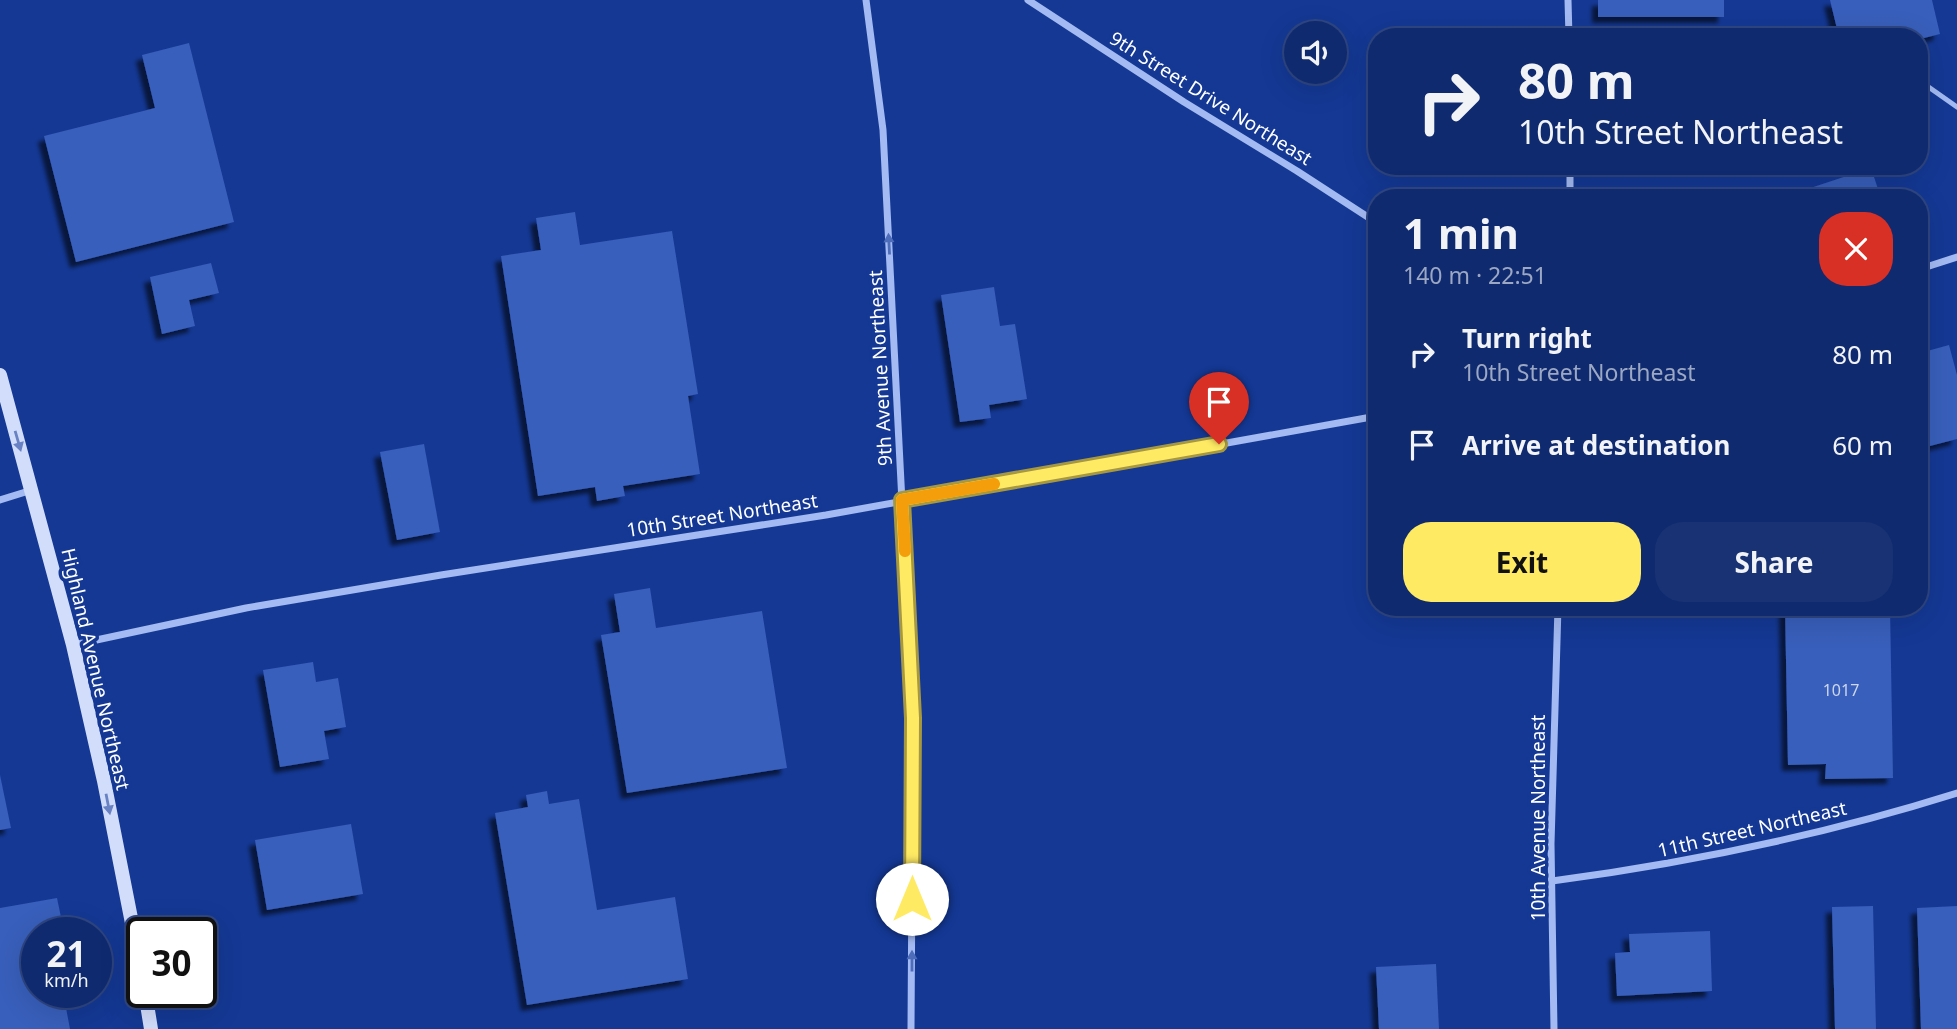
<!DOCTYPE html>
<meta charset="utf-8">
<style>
body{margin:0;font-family:"Noto Sans",sans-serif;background:#183274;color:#f1f3f6;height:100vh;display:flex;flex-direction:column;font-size:26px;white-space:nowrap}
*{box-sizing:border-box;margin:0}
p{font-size:23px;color:#9ba7c3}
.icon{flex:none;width:38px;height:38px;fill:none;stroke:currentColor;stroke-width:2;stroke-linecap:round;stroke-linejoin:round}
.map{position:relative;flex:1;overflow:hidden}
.sheet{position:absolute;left:1368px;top:189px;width:560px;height:427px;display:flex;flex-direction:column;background:#0f2a6f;border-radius:28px;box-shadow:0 7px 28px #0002,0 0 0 2px #2f4682}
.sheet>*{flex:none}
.banner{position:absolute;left:1368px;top:28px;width:560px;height:147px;border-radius:28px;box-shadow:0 7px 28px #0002,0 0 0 2px #2f4682;background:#0f2a6f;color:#f1f3f6;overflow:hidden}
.fabs{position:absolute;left:1284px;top:21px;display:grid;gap:14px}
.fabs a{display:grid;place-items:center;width:63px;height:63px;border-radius:50%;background:#0f2a6f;box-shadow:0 7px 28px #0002,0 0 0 2px #2f4682;font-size:35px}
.speed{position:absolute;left:21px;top:917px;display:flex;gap:14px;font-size:35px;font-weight:700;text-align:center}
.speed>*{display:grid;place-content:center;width:91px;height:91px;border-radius:50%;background:#0f2a6f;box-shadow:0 7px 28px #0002,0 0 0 2px #2f4682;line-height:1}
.speed small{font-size:18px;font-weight:400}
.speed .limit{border:4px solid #111;border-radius:10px;background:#fff;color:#111}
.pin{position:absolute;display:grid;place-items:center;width:60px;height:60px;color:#fff;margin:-72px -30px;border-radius:50% 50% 50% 0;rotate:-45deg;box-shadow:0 0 7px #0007}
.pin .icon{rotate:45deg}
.me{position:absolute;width:77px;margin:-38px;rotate:0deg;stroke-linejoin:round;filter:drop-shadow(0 0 5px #0008)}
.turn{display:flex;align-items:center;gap:24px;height:147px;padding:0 35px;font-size:32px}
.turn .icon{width:91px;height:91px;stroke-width:2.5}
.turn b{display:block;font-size:49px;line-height:60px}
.round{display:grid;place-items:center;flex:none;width:74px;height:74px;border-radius:28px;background:#183274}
.overview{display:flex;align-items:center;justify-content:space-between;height:119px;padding:0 35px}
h1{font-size:42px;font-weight:700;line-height:52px}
.button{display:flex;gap:14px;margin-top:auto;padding:14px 35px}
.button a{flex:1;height:80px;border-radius:28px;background:#ffea64;color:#111;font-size:28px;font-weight:700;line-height:80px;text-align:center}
.button a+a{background:#183274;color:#f1f3f6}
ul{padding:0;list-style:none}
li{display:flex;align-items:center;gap:21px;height:91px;padding:0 35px}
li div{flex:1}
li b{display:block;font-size:26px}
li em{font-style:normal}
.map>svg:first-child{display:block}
.building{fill:#385ebb;filter:url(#shadow)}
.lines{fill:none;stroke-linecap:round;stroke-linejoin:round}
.lane{stroke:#a3baf2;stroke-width:5}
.street{stroke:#a3baf2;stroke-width:7}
.secondary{stroke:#d2ddfc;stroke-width:14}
.oneway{fill:#4d6cba}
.oneway2{fill:#6982c3}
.route-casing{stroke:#a69841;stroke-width:18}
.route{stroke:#ffea64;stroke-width:12}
.slow{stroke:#f59e0b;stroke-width:12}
.labels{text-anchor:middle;stroke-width:7;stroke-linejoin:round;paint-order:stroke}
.number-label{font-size:16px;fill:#cdd7ee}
.street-label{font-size:19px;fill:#fff;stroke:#143894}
</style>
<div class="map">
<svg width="1957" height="1029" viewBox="0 0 1957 1029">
<defs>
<filter id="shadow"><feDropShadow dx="-6" dy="6" stdDeviation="2" flood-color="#0009"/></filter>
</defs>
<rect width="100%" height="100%" fill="#143894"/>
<!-- building -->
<g class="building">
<rect x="1598" y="0" width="126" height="17"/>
<polygon points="1830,0 1932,0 1940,34 1920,39 1920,37 1839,37"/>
<polygon points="189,43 234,222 76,262 44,136 155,108 142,55"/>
<polygon points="1871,168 1881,198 1783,198 1783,197"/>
<polygon points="575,212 580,245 672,231 698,394 688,396 700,474 623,486 625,496 597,501 595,487 538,496 501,256 541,250 536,218"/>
<polygon points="211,263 219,293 189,300 195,326 162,334 150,277"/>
<polygon points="994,287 1000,326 1015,324 1027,399 989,405 991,418 960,422 941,295"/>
<polygon points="1949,345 1957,375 1957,439 1926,447 1920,423 1920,353"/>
<polygon points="424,444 440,532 397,540 380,452"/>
<polygon points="650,588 656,628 762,611 787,768 627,793 601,635 620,632 614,594"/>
<polygon points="1785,607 1890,607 1893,778 1825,779 1826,764 1788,765"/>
<polygon points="313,662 316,682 338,678 346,727 324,731 329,759 280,767 263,670"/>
<polygon points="0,775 11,828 0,830"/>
<polygon points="547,791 549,804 579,799 597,910 675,897 688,979 527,1005 495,813 528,807 526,795"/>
<polygon points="351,824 363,894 267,910 255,840"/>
<polygon points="57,898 62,922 50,925 52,933 37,933 37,992 63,992 70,1029 0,1029 0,908"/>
<polygon points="1873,906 1876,1029 1835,1029 1832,907"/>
<polygon points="1957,906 1957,1029 1921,1029 1917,908"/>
<polygon points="1710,931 1712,991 1617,996 1615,953 1630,952 1629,934"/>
<polygon points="1436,964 1439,1029 1379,1029 1376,967"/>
</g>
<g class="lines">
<!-- lane -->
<polyline class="lane" points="1920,81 1957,107"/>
<!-- street -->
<g class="street">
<polyline points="866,0 883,130 913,718 911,1029"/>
<polyline points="1028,0 1184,102 1297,171 1377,223"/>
<polyline points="1568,0 1569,37"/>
<polyline points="1570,166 1570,198"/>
<polyline points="1920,269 1957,257"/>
<polyline points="0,500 32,490"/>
<polyline points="73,645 246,608 441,575 826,515 1377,416"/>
<path d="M1552 881C1687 863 1827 834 1957 793"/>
<polyline points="1554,1029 1551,844 1558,607"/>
</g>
<!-- secondary -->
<g class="secondary">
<polyline points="0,375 73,645 104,781 142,974"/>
<polyline points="145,992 151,1029"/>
</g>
</g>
<!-- one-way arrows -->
<defs><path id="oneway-solid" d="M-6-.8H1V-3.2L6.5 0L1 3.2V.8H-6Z" transform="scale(1.75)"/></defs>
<g class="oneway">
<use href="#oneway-solid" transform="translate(889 244) rotate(-93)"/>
<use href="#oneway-solid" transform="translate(912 961) rotate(-90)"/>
</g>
<g class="oneway2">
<use href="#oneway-solid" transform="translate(18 441) rotate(74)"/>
<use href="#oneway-solid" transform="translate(108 804) rotate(79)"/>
</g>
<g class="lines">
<!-- route casing -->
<g class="route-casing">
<polyline id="route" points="912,899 913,718 902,500 1219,444"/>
</g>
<!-- route -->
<use href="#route" class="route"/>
<!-- slow -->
<polyline class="slow" points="905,551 902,500 994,484"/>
</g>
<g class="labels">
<!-- number labels -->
<g class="number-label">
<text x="1841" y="696">1017</text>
</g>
<!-- street labels -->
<g class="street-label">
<text transform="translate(1211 98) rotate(32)" y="7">9th Street Drive Northeast</text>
<text transform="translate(880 368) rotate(-93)" y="7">9th Avenue Northeast</text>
<text transform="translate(722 515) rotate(-9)" y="7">10th Street Northeast</text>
<text transform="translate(96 669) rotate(77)" y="7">Highland Avenue Northeast</text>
<text transform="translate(1538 818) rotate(-90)" y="7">10th Avenue Northeast</text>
<text transform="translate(1752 829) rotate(-13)" y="7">11th Street Northeast</text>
</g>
</g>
</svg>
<div class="fabs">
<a><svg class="icon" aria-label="sound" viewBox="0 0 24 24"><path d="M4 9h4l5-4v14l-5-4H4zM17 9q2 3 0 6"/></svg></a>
</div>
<div class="speed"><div>21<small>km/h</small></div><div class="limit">30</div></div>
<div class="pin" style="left:1219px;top:444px;background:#d93025"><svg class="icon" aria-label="arrive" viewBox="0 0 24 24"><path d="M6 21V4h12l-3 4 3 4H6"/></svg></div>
<svg class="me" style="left:912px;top:899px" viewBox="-20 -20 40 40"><circle r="19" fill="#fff"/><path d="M0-13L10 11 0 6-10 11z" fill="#ffea64"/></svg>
<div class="banner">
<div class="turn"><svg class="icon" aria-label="right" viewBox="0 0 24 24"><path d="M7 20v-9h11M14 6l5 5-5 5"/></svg><div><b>80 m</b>10th Street Northeast</div></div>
</div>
<section class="sheet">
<div class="overview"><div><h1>1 min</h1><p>140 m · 22:51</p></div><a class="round" style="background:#d93025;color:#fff"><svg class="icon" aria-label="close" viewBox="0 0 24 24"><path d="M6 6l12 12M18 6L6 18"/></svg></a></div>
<ul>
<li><svg class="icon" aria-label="right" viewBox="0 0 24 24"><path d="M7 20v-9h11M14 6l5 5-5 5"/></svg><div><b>Turn right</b><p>10th Street Northeast</p></div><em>80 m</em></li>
<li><svg class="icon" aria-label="arrive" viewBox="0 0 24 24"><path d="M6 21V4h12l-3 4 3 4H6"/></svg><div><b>Arrive at destination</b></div><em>60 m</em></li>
</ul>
<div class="button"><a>Exit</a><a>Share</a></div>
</section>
</div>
